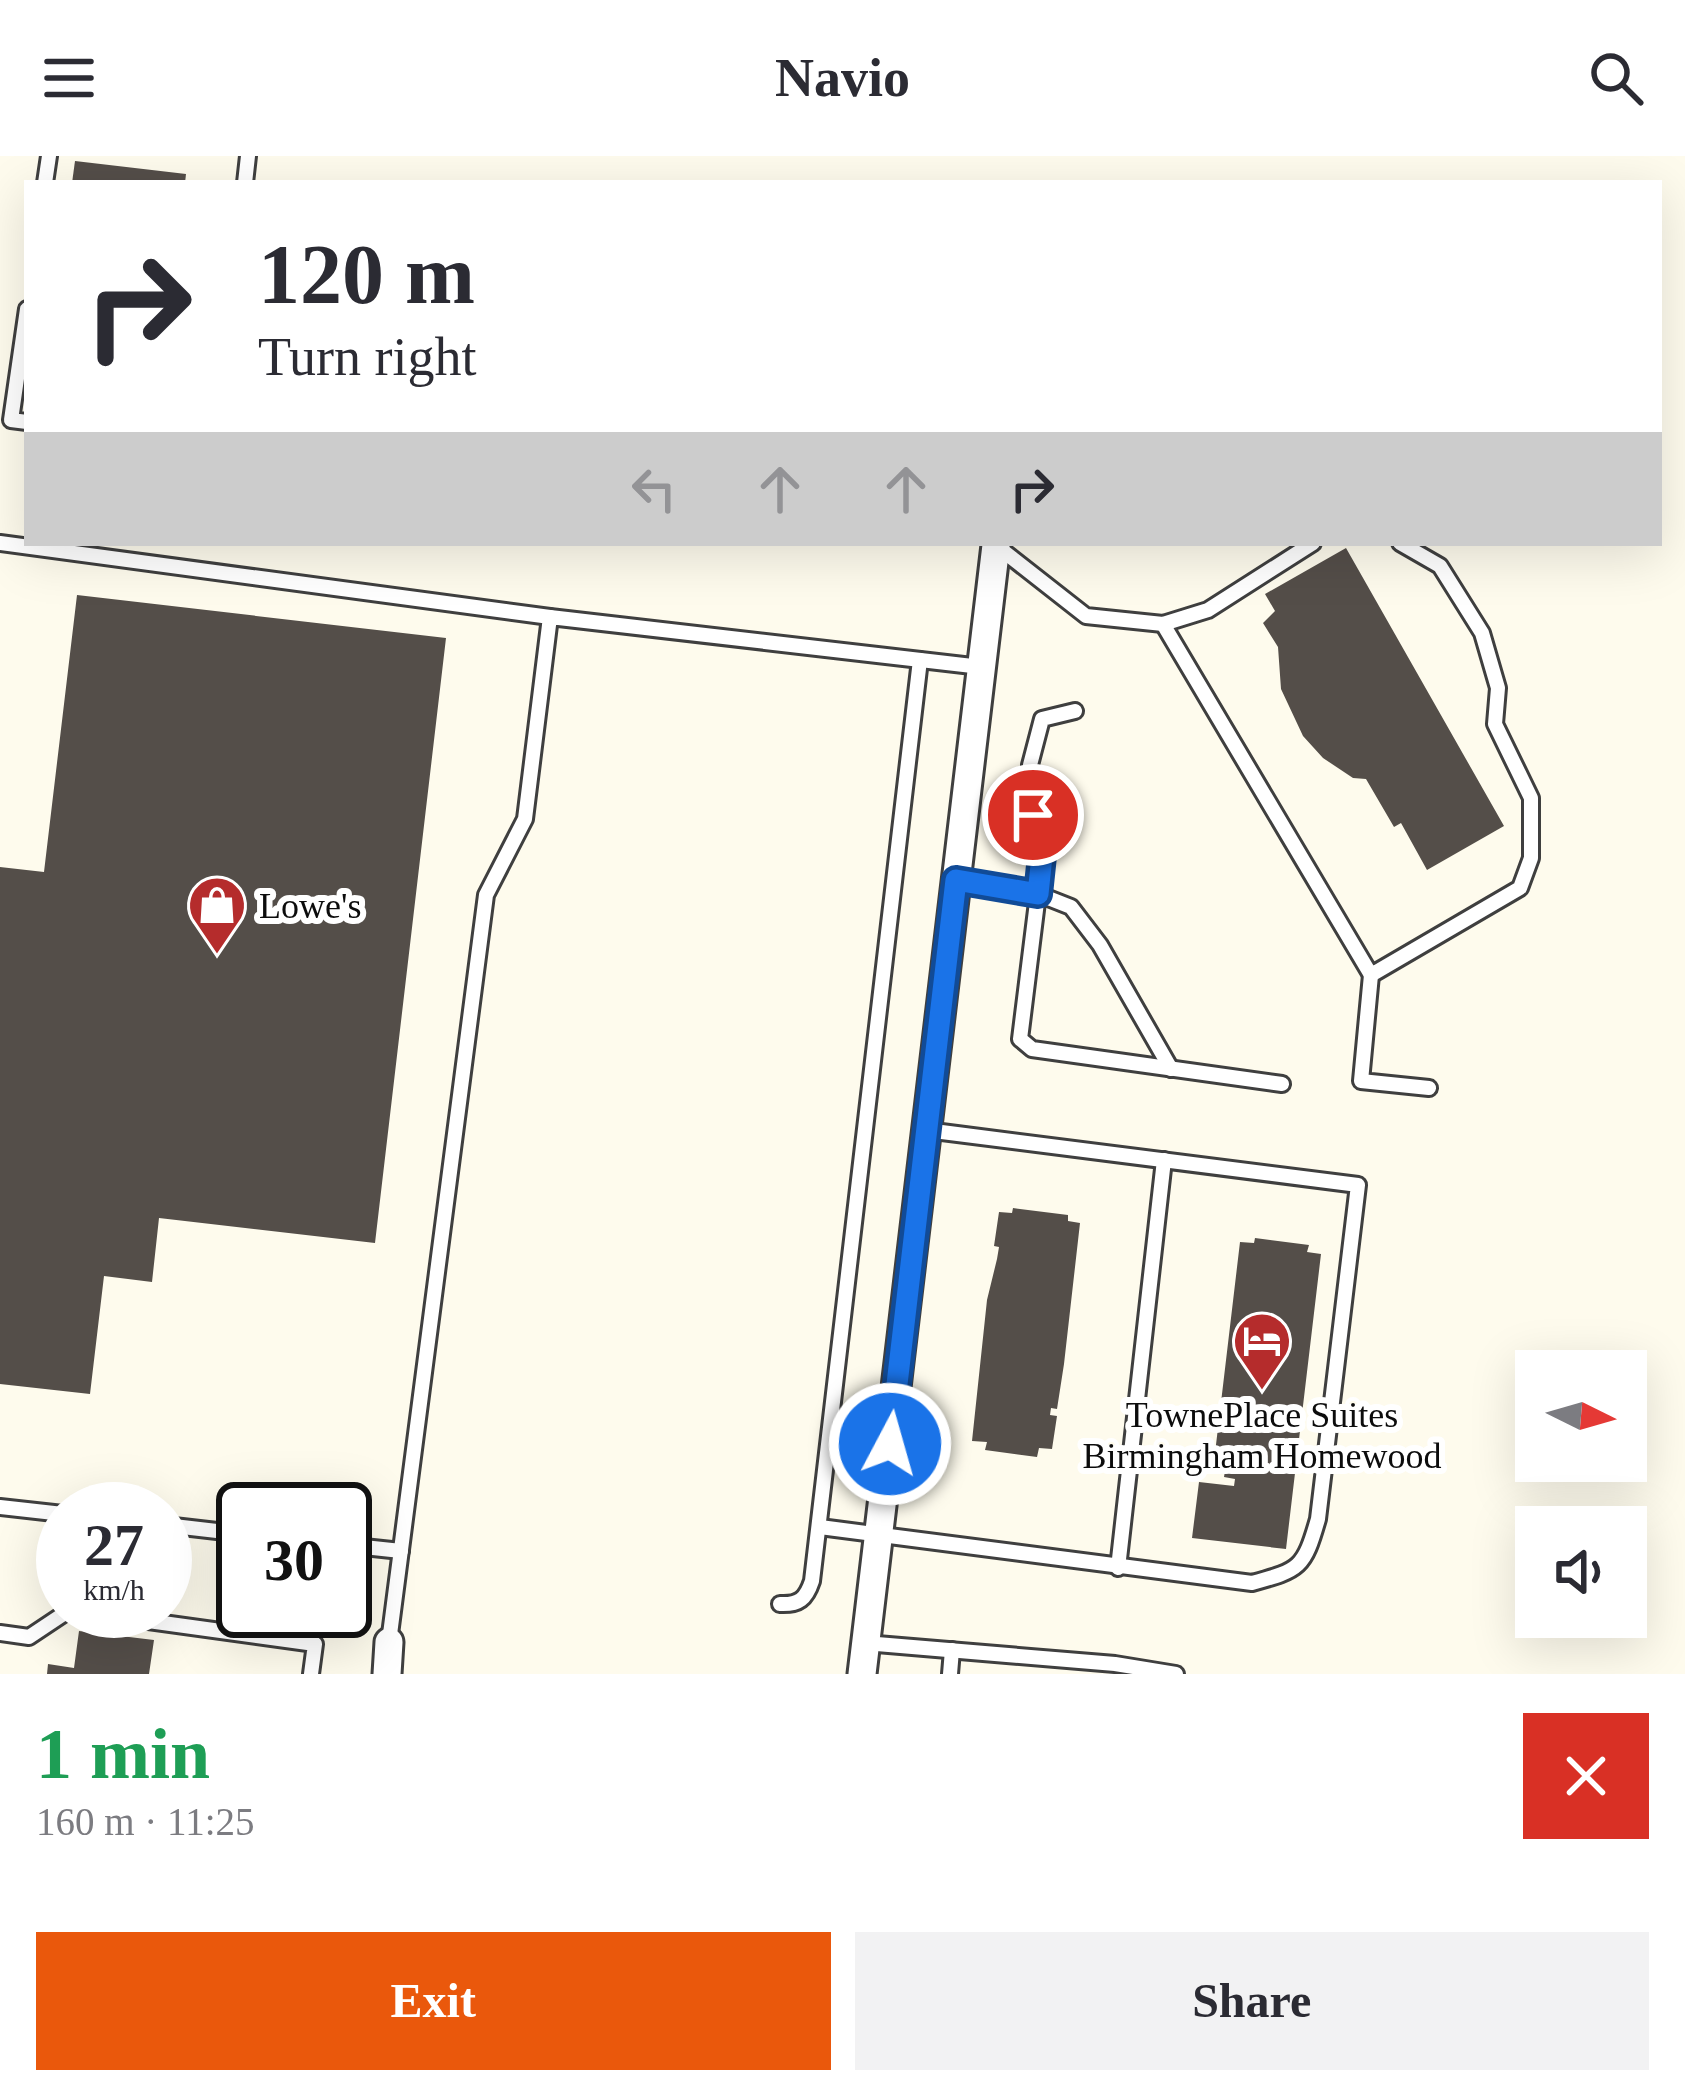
<!DOCTYPE html>
<meta charset="utf-8">
<style>
body{margin:0;font-family:Georgia,serif;background:#f2f2f3;color:#2b2b33;height:100vh;display:flex;flex-direction:column;font-size:45px;white-space:nowrap}
*{box-sizing:border-box;margin:0}
p{font-size:39px;color:#7c7c81}
.icon{flex:none;width:66px;height:66px;fill:none;stroke:currentColor;stroke-width:2;stroke-linecap:round;stroke-linejoin:round}
.map{position:relative;height:1518px;overflow:hidden}
.panel{display:flex;flex-direction:column;background:#fff;flex:1}
.panel>*{flex:none}
.top-card{position:absolute;left:24px;top:24px;width:1638px;height:366px;border-radius:0px;box-shadow:0 12px 48px #0002;background:#fff;color:#2b2b33;overflow:hidden}
.needle{width:78px;rotate:95deg}
.tools{position:absolute;left:1515px;top:1194px;display:grid;gap:24px}
.tools a{display:grid;place-items:center;width:132px;height:132px;border-radius:0px;background:#fff;box-shadow:0 12px 48px #0002;font-size:60px}
.speed{position:absolute;left:36px;top:1326px;display:flex;gap:24px;font-size:60px;font-weight:700;text-align:center}
.speed>*{display:grid;place-content:center;width:156px;height:156px;border-radius:50%;background:#fff;box-shadow:0 12px 48px #0002;line-height:1}
.speed small{font-size:30px;font-weight:400}
.speed .limit{border:6px solid #111;border-radius:18px;background:#fff;color:#111}
.pin{position:absolute;display:grid;place-items:center;width:102px;height:102px;color:#fff;margin:-51px;border:6px solid #fff;border-radius:50%;box-shadow:0 3px 12px #0007}
.me{position:absolute;width:132px;margin:-66px;rotate:6deg;stroke-linejoin:round;filter:drop-shadow(0 0 9px #0008)}
.turn{display:flex;align-items:center;gap:42px;height:252px;padding:0 36px;font-size:54px}
.turn .icon{width:156px;height:156px;stroke-width:2.5}
.turn b{display:block;font-size:84px;line-height:102px}
.lanes{display:flex;align-items:center;height:114px;padding:0 36px;background:#0003;justify-content:center;gap:60px;direction:ltr}
.lanes .off{opacity:.35}
.round{display:grid;place-items:center;flex:none;width:126px;height:126px;border-radius:0px;background:#f2f2f3}
.summary{display:flex;align-items:center;justify-content:space-between;height:204px;padding:0 36px}
h1{font-size:72px;font-weight:700;line-height:90px;color:#1e9e55}
.button{display:flex;gap:24px;margin-top:auto;padding:24px 36px}
.button a{flex:1;height:138px;border-radius:0px;background:#ea580c;color:#fff;font-size:48px;font-weight:700;line-height:138px;text-align:center}
.button a+a{background:#f2f2f3;color:#2b2b33}
header{display:flex;justify-content:space-between;align-items:center;height:156px;padding:0 36px;background:#fff;font-size:54px;font-weight:700}
.map>svg:first-child{display:block}
.building{fill:#544e49}
.lines{fill:none;stroke-linecap:round;stroke-linejoin:round}
.service-casing{stroke:#3f3f3f;stroke-width:20}
.minor-casing{stroke:#3f3f3f;stroke-width:33}
.service{stroke:#fff;stroke-width:14}
.minor{stroke:#fff;stroke-width:27}
.route-casing{stroke:#114b97;stroke-width:30}
.route{stroke:#1a73e8;stroke-width:21}
.labels{text-anchor:middle;stroke-width:12;stroke-linejoin:round;paint-order:stroke}
.poi-label{font-size:36px;fill:#0c0c0c;stroke:#fff;text-anchor:start}
</style>
<header><svg class="icon" aria-label="menu" viewBox="0 0 24 24"><path d="M4 6h16M4 12h16M4 18h16"/></svg>Navio<svg class="icon" aria-label="search" viewBox="0 0 24 24"><circle cx="10" cy="10" r="6"/><path d="M15 15l6 6"/></svg></header>
<div class="map">
<svg width="1685" height="1518" viewBox="0 0 1685 1518">
<rect width="100%" height="100%" fill="#fefbed"/>
<!-- building -->
<g class="building">
<polygon points="75,5 186,18 185,27 72,27"/>
<polygon points="1346,392 1504,670 1427,714 1401,667 1394,671 1366,623 1353,622 1323,602 1303,580 1281,533 1278,491 1263,467 1275,455 1265,438"/>
<polygon points="77,439 446,482 375,1087 159,1062 152,1126 104,1120 90,1238 0,1228 0,711 44,716"/>
<polygon points="1013,1052 1068,1059 1068,1065 1080,1067 1064,1208 1057,1253 1051,1252 1050,1259 1057,1260 1052,1293 1039,1292 1037,1301 985,1294 987,1286 972,1285 987,1144 997,1103 999,1091 994,1090 999,1056 1012,1057"/>
<polygon points="1255,1082 1309,1089 1307,1096 1321,1098 1286,1393 1192,1382 1199,1326 1234,1330 1235,1323 1224,1321 1225,1315 1213,1314 1240,1086 1254,1087"/>
<polygon points="79,1475 154,1484 149,1518 47,1518 48,1508 74,1512"/>
</g>
<g class="lines">
<!-- service casing -->
<g class="service-casing">
<g id="service">
<polyline points="45,27 49,0"/>
<polyline points="245,27 248,0"/>
<polyline points="27,153 11,264 27,266"/>
<polyline points="0,387 550,461"/>
<polyline points="998,391 1086,460 1163,468 1208,454 1313,387"/>
<polyline points="1163,468 1371,819 1520,732 1531,702 1531,642 1495,568 1498,532 1482,477 1440,410 1400,387"/>
<polyline points="1075,555 1042,563 1030,609 1033,659 1041,700 1038,738 1071,751 1100,789 1171,913"/>
<polyline points="956,724 1038,738 1020,883 1032,893 1282,928"/>
<polyline points="1371,819 1361,925 1429,932"/>
<polyline points="0,1351 63,1358"/>
<polyline points="165,1369 243,1378"/>
<path d="M820 1371 1252 1427C1300 1414 1304 1412 1318 1363L1358 1029 926 974"/>
<polyline points="345,1389 401,1395"/>
<polyline points="1118,1412 1164,1004"/>
<path d="M780 1448C799 1449 806 1443 812 1425L920 504"/>
<polyline points="76,1455 315,1488 311,1518"/>
<polyline points="0,1477 29,1481 68,1455"/>
<polyline points="389,1486 486,739 525,663 550,461 981,511"/>
<polyline points="865,1487 1115,1508 1176,1518"/>
<polyline points="950,1518 952,1494"/>
</g>
</g>
<!-- minor casing -->
<g class="minor-casing">
<g id="minor">
<polyline points="387,1518 389,1486"/>
<polyline points="862,1518 996,389"/>
</g>
</g>
<!-- service -->
<use href="#service" class="service"/>
<!-- minor -->
<use href="#minor" class="minor"/>
</g>
<g class="lines">
<!-- route casing -->
<g class="route-casing">
<polyline id="route" points="890,1288 956,724 1038,738 1042,700 1033,659"/>
</g>
<!-- route -->
<use href="#route" class="route"/>
</g>
<!-- icons -->
<defs>
<g id="shop-pin" transform="scale(3)"><path d="M0 17L-7.5 6A9.5 9.5 0 1 1 7.5 6Z" fill="#b52c2c" stroke="#fff"/><path d="M-5-2.5h2.3a2.7 3.5 0 0 1 5.4 0H5L5.5 6h-11ZM-1.5-2.5h3a1.5 2.3 0 0 0-3 0Z" fill="#fff"/></g>
<g id="hotel-pin" transform="scale(3)"><path d="M0 17L-7.5 6A9.5 9.5 0 1 1 7.5 6Z" fill="#b52c2c" stroke="#fff"/><path d="M-6-4.5h1.5V1H6V5H4.5V3h-9V5H-6ZM-4 0a1.8 1.8 0 1 1 3.6 0ZM.5 0V-2.5h3Q6-2.5 6 0Z" fill="#fff"/></g>
</defs>
<g fill-rule="evenodd">
<use href="#shop-pin" x="217" y="749"/>
<use href="#hotel-pin" x="1262" y="1185"/>
</g>
<g class="labels">
<!-- poi labels -->
<g class="poi-label">
<text x="259" y="762">Lowe's</text>
<text x="1262" y="1271" text-anchor="middle">TownePlace Suites<tspan x="1262" dy="41">Birmingham Homewood</tspan></text>
</g>
</g>
</svg>
<div class="tools">
<a><svg class="needle" viewBox="-14 -14 28 28"><path d="M0-13l5 13h-10z" fill="#e53935"/><path d="M0 13l5-13h-10z" fill="#7c7c81"/></svg></a>
<a><svg class="icon" aria-label="sound" viewBox="0 0 24 24"><path d="M4 9h4l5-4v14l-5-4H4zM17 9q2 3 0 6"/></svg></a>
</div>
<div class="speed"><div>27<small>km/h</small></div><div class="limit">30</div></div>
<div class="pin" style="left:1033px;top:659px;background:#d93025"><svg class="icon" aria-label="arrive" viewBox="0 0 24 24"><path d="M6 21V4h12l-3 4 3 4H6"/></svg></div>
<svg class="me" style="left:890px;top:1288px" viewBox="-20 -20 40 40"><circle r="17" fill="#1a73e8" stroke="#fff" stroke-width="3"/><path d="M0-11L8 9 0 5-8 9z" fill="#fff"/></svg>
<div class="top-card">
<div class="turn"><svg class="icon" aria-label="right" viewBox="0 0 24 24"><path d="M7 20v-9h11M14 6l5 5-5 5"/></svg><div><b>120 m</b>Turn right</div></div>
<div class="lanes"><svg class="icon off" aria-label="left" viewBox="0 0 24 24"><path d="M17 20v-9H6M10 6l-5 5 5 5"/></svg><svg class="icon off" aria-label="ahead" viewBox="0 0 24 24"><path d="M12 20V5M6 11l6-6 6 6"/></svg><svg class="icon off" aria-label="ahead" viewBox="0 0 24 24"><path d="M12 20V5M6 11l6-6 6 6"/></svg><svg class="icon" aria-label="right" viewBox="0 0 24 24"><path d="M7 20v-9h11M14 6l5 5-5 5"/></svg></div>
</div>
</div>
<section class="panel">
<div class="summary"><div><h1>1 min</h1><p>160 m · 11:25</p></div><a class="round" style="background:#d93025;color:#fff"><svg class="icon" aria-label="close" viewBox="0 0 24 24"><path d="M6 6l12 12M18 6L6 18"/></svg></a></div>
<div class="button"><a>Exit</a><a>Share</a></div>
</section>
